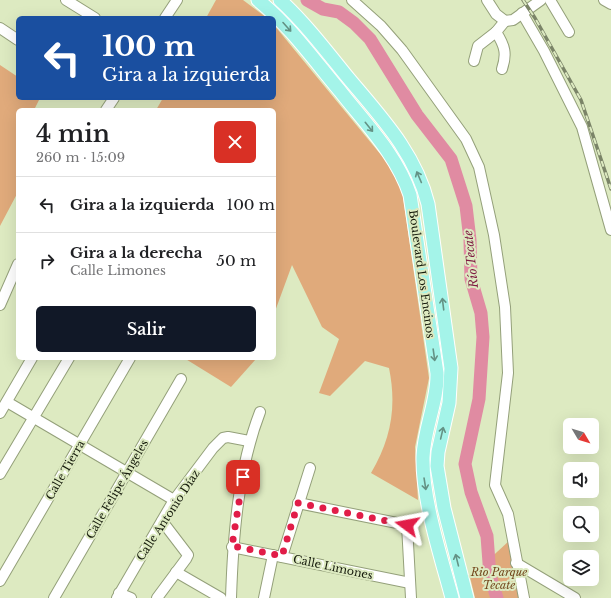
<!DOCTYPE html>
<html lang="es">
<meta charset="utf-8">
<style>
body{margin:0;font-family:"Libre Baskerville",serif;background:#f6f6f6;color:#202124;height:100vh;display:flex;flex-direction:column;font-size:15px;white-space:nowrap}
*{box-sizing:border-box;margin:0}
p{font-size:13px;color:#757577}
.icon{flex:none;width:22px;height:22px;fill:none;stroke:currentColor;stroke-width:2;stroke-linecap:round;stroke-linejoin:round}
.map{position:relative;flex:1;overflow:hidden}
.drawer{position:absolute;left:16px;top:108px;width:260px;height:252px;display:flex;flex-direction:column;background:#fff;border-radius:6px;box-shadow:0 4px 16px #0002}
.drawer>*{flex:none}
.hud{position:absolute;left:16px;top:16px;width:260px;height:84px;border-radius:6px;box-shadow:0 4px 16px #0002;background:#1a4fa0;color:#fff;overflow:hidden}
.needle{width:26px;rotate:128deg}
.buttons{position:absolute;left:563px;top:418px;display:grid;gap:8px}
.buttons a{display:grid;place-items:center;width:36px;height:36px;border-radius:6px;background:#fff;box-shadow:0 4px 16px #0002;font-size:20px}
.pin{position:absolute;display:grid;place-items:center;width:34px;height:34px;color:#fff;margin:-17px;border-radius:8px;box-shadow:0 2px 6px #0006}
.me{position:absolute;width:44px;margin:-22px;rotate:283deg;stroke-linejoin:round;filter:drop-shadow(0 0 3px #0008)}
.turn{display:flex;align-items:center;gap:14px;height:84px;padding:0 20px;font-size:18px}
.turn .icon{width:52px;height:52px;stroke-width:2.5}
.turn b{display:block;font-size:28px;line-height:34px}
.round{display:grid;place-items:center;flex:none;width:42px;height:42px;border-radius:6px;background:#f6f6f6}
.overview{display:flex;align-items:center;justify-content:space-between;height:68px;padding:0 20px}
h1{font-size:24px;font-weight:600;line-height:30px}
.action{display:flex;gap:8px;margin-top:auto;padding:8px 20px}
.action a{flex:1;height:46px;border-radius:6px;background:#111827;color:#fff;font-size:16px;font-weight:600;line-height:46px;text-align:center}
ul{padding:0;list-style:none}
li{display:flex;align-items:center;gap:12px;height:56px;padding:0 20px;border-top:1px solid #e0e0e0}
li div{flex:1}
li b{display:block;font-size:15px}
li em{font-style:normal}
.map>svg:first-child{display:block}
.green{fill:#e0aa7b}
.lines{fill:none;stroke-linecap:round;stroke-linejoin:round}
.river{stroke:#e08ba2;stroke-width:13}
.minor-casing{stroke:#94a07a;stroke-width:12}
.major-casing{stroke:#fff;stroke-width:15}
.minor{stroke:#fff;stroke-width:10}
.major{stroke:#a4f4e9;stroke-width:13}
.rail-casing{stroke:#7b8468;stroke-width:3.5}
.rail{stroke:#ddeac1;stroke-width:2;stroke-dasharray:6;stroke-linecap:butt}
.oneway{stroke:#649285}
.route{stroke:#e11d48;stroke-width:7;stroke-dasharray:0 12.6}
.labels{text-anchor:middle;stroke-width:4;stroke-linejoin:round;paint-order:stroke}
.street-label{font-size:11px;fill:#151a0b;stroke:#ddeac1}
.park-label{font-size:11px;font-style:italic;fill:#73481d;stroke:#ddeac1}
.water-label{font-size:12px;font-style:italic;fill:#801c43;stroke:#ddeac1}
</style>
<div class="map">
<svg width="611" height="598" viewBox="0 0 611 598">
<rect width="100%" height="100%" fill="#ddeac1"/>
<!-- green -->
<g class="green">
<polygon points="216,0 243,0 267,18 206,18"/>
<path d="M274 25 386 161 402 190 429 378 415 447 418 500 371 473C391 439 397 407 389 368L365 361 330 396 319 393 339 339 322 327 292 265 274 314V110H156L163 98H274Z"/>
<polygon points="0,65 18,77 18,98 40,98 34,110 18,110 18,192 0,226"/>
<polygon points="184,358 257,358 231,387"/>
<polygon points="510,540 524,598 475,598 470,577"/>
</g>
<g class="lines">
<!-- river -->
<polyline class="river" points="307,0 323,9 339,12 354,23 370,39 417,115 451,159 466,206 470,240 471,279 481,313 483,337 479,399 465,464 471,492 487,536 490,576 497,598"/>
<!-- minor casing -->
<g class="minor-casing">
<g id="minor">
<polyline points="66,0 95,18"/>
<polyline points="352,0 381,26 402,50 466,139 479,167 494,235 505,307 508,373 495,485 508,514 524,598"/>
<polyline points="487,0 496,14 505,21"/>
<polyline points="550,0 569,32"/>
<polyline points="604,0 611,4"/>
<polyline points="522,13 544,51 582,127 611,230"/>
<polyline points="165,18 177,0"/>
<polyline points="505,21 513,20 541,0"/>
<polyline points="0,28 18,40"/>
<polyline points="474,61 478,46 496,32"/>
<path d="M502 69C507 54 505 46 496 32L505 21"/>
<polyline points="106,110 114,98"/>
<polyline points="0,305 18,264"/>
<polyline points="7,402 174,500"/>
<polyline points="0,413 32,358"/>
<polyline points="0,474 69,358"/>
<polyline points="298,503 407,525 411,598"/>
<polyline points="232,547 410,583"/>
<polyline points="282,557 310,468"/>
<polyline points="516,563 575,598"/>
<polyline points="176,572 221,598"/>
<polyline points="0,581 130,358"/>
<polyline points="119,593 131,598"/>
<polyline points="54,598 181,379"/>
<polyline points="117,598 174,500 213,448 223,438 228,437 249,441"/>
<polyline points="157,598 186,559 188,555 162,521"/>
<path d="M231 598C233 537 238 469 260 412"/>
<polyline points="264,598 273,555"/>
</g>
</g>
<!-- major casing -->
<g class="major-casing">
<g id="major">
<path d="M258 0C290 26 314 60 340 91 365 123 397 155 410 195L437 373C438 401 424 428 423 457 422 499 441 557 452 598"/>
<path d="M280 0C304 22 324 48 345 74 378 114 415 151 428 204L451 368 449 403 438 452 437 466 444 508 467 598"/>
</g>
</g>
<!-- minor -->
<use href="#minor" class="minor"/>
<!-- major -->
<use href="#major" class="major"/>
<!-- rail casing -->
<g class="rail-casing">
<polyline id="rail" points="523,0 535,18 581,100 611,189"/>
</g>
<!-- rail -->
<use href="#rail" class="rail"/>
</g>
<!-- one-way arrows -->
<defs><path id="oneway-shaft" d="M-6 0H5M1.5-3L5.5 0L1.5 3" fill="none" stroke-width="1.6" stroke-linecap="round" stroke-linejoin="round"/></defs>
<g class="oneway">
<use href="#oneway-shaft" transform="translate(287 27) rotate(48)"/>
<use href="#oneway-shaft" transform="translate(369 127) rotate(51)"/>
<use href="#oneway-shaft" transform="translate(419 177) rotate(-113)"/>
<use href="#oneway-shaft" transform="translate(443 304) rotate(-97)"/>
<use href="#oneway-shaft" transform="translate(434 355) rotate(82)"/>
<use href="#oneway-shaft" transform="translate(442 433) rotate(-77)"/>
<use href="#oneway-shaft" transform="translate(425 484) rotate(81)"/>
<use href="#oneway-shaft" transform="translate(457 560) rotate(-104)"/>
</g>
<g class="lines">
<!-- route -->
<polyline class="route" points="243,477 232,546 282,556 298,503 407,525"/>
</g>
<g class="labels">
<!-- street labels -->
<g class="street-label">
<text transform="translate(422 274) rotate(82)" y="4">Boulevard Los Encinos</text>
<text transform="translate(65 470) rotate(-60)" y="4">Calle Tierra</text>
<text transform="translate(117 489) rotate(-60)" y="4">Calle Felipe Ángeles</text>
<text transform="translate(168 515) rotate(-57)" y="4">Calle Antonio Díaz</text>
<text transform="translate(333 567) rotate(12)" y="4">Calle Limones</text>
</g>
<!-- park labels -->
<g class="park-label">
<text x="499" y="576">Rio Parque<tspan x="499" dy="13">Tecate</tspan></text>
</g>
<!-- water labels -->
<g class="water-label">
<text transform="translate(471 259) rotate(-96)" y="4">Río Tecate</text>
</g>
</g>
</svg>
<div class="buttons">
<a><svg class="needle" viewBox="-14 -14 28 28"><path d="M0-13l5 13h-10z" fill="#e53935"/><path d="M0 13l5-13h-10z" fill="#757577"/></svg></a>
<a><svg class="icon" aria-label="sound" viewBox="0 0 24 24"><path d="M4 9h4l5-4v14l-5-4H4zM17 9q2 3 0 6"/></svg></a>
<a><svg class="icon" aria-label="search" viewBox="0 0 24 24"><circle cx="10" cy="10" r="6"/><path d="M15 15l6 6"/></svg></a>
<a><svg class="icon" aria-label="layers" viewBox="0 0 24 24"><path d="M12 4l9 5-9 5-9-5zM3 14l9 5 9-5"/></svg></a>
</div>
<div class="pin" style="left:243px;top:477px;background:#d93025"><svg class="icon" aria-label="arrive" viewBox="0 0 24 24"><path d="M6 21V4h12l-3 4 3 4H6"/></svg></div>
<svg class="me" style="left:407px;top:525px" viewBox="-20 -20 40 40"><path d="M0-17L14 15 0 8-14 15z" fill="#e11d48" stroke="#fff" stroke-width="4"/></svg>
<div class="hud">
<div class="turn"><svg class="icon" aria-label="left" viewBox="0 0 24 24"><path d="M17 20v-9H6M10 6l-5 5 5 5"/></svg><div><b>100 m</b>Gira a la izquierda</div></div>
</div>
<section class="drawer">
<div class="overview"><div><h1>4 min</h1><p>260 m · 15:09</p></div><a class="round" style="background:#d93025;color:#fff"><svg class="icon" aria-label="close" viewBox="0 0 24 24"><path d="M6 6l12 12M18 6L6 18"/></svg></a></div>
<ul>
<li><svg class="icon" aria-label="left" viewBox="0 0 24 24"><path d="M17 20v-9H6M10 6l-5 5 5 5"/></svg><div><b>Gira a la izquierda</b></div><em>100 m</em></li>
<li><svg class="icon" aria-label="right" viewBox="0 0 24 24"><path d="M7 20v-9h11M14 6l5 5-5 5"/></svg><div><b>Gira a la derecha</b><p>Calle Limones</p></div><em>50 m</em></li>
</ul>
<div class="action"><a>Salir</a></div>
</section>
</div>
